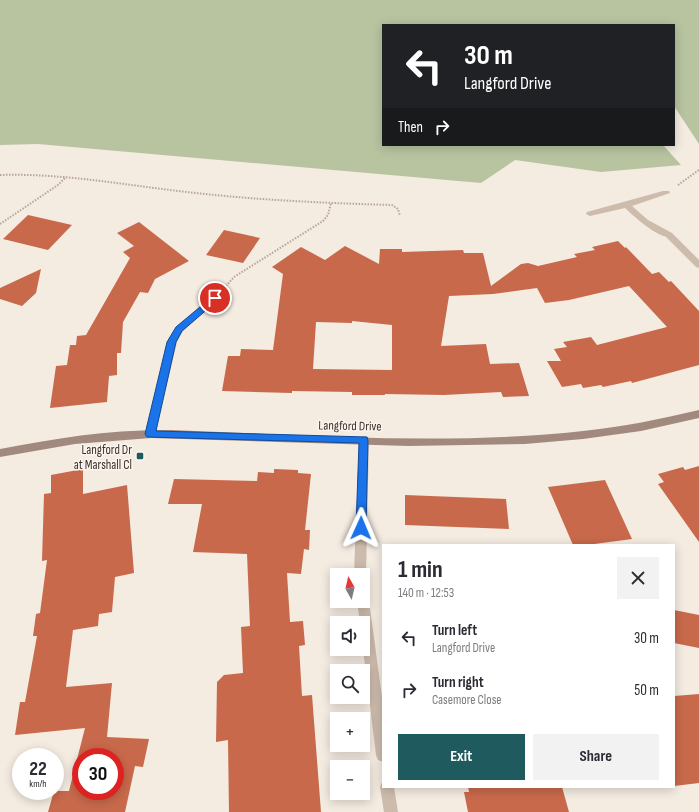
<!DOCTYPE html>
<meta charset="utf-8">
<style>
body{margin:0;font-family:"Sofia Sans Condensed",sans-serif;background:#f2f2f3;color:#2b2b33;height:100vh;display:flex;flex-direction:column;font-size:15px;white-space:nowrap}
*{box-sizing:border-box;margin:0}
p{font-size:13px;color:#7c7c81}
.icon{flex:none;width:22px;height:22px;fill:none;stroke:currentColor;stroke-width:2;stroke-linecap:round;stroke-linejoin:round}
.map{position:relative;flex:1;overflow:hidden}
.sheet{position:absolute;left:382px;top:544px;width:293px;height:244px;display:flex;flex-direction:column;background:#fff;border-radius:0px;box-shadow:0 2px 10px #0003}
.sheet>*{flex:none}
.top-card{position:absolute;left:382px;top:24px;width:293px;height:122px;border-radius:0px;box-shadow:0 2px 10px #0003;background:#202124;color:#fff;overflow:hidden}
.needle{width:26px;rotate:352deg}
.buttons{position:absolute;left:330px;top:568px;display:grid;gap:8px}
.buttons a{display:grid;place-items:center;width:40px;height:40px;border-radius:0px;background:#fff;box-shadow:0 2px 10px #0003;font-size:20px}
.speed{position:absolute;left:12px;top:748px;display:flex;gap:8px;font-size:20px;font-weight:700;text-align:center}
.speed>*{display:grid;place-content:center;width:52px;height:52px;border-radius:50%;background:#fff;box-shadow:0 2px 10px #0003;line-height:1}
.speed small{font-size:10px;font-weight:400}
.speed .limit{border:6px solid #d22;background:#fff;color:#111}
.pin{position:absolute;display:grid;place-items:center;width:34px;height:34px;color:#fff;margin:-17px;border:2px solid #fff;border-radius:50%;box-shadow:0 1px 4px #0007}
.me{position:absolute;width:44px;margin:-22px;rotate:1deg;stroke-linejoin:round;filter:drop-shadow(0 0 3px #0008)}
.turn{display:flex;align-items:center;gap:14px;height:84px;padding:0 16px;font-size:18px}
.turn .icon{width:52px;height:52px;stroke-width:2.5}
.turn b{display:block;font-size:28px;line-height:34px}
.then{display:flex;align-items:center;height:38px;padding:0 16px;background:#0003;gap:8px;font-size:15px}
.round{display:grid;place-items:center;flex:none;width:42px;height:42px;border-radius:0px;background:#f2f2f3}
.head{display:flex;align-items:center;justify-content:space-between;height:68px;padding:0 16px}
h1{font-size:24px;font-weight:700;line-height:30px}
.primary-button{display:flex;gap:8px;margin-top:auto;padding:8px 16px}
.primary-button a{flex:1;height:46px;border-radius:0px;background:#1f5a5e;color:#fff;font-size:16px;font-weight:700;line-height:46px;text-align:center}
.primary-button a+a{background:#f2f2f3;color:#2b2b33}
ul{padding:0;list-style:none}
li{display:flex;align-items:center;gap:12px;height:52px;padding:0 16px}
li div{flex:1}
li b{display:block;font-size:15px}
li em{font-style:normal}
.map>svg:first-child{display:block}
.green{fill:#b8c4a0}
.building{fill:#c8694b;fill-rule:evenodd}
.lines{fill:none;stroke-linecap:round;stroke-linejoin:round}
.path{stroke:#b9a596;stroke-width:2;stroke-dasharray:1.5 1.5;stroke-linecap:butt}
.lane{fill:#cdbbac;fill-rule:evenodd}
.street{fill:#cdbbac;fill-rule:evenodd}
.secondary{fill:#a18a7d;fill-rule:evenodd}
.route{fill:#1a73e8;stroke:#114b97}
.poi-dot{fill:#1f5a5e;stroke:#fbf5ee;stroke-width:1.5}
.labels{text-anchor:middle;stroke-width:3;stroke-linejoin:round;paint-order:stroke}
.street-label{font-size:13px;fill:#3b302b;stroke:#fbf5ee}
.poi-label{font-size:13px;fill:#3b302b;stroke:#fbf5ee;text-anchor:end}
</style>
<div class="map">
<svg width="699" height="812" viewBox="0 0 699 812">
<rect width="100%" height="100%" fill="#f4ebe1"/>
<!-- green -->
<polygon class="green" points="0,0 699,0 699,144 674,106 674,25 383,25 383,145 663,145 681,165 601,172 515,160 481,183 38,144 0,145"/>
<!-- building -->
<g class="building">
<polygon points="28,215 72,225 48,250 3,239"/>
<polygon points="139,222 189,261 155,279 148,293 140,292 123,322 121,353 117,353 117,375 109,376 107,402 50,408 56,366 67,365 70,345 76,345 77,336 86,335 130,258 123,252 134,246 117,233"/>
<polygon points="224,230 260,238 243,263 206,255"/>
<path d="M618 241 625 248 626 247 652 274 659 272 669 282 671 281 699 311V365L632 383 631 381 603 387 601 385 583 388 581 384 562 387 547 361H561L554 349 567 347 563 342 591 337 597 345 667 327 629 286 569 300 545 303 537 288 493 294 449 296 441 346 486 344 490 364 519 363 529 396 503 397 501 392 444 395 385 394V395H352V392L292 391V393L222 391 228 356H240L241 349 273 350 283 274 272 267 301 247 325 260 345 246 379 264 380 249H402V252L463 250 464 253H483L491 286 521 264 528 263 538 266 577 257 574 254 595 250 592 247ZM352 321 392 325V370L313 369 316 322 352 323Z"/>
<polygon points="41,269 36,293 22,306 0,299 0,288"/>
<polygon points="699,466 699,542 658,484 664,482 658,474 683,467 685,470"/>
<path d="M83 469V494L127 485 134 573 115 577 112 612 99 614 98 626 73 630 66 687 112 683 107 737 149 739 143 767 135 766 125 812H48L54 791H69L85 728 15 735 20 702H25L37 636H33L36 614 40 613 47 560 42 561 44 494 51 493V475ZM81 757H115V791H81Z"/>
<polygon points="274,469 298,470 298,473 311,474 305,530 310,530 309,550 304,549 301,574 287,573 290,622 303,621 305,645 299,646 302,696 312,695 321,812 229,812 228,740 216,742 217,682 224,675 243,673 241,627 250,626 247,554 193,552 202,504 168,504 174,479 257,481 258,472 274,473"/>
<polygon points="605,480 632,539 587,545 573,545 548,487"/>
<polygon points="405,495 506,499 509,529 405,525"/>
<polygon points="674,610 699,615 699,648 674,643"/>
<polygon points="699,694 699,783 674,786 674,696"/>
<polygon points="468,787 562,787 569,812 468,812 464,792 469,792"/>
</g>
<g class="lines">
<!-- path -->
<g class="path">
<path d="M0 175C63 173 124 185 187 192 255 200 323 203 392 205L398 209 400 216"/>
<polyline points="678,185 699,170"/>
<polyline points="0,224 58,185 66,177"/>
<polyline points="226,286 234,277 323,221 328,215 331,203"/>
</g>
<!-- lane -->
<path class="lane" d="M663 191H669L670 193 632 206 648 220 672 233V237C658 239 635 217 625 208L590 216 586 214 587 212Z"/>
<!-- street -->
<g class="street">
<polygon points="666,233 672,233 699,260 699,268 696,267 666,237"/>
<polygon points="215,295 219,298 218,300 183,331 177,342 155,434 154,437 146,437 145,434 167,342 176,327 212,296"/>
<polygon points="364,436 368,437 369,440 366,575 363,579 363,575 354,575 359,440 360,437"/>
<polygon points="363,595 367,597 369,601 383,704 383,762 378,760 376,755 363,649 363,623 360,623 357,601 363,601"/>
<polygon points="382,782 383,787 394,787 398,812 384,812 380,787"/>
</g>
<!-- secondary -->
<path class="secondary" d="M699 410V418L641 431 583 439 525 444 408 446 151 438 75 444 0 457V449C57 438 113 429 171 430 307 435 448 446 583 431 622 427 661 419 699 410Z"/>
</g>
<!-- route -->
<polygon class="route" points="215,296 219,298 218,300 182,331 176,342 156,431 367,437 368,440 366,528 364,531 361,532 357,531 356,528 359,443 147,437 145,434 167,342 176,327 212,297"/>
<!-- markers -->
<rect class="poi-dot" x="136" y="452" width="8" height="8" rx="2"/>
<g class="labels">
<!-- street labels -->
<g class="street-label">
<text transform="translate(350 425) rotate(1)" y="5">Langford Drive</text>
</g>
<!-- poi labels -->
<g class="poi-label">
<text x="132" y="454">Langford Dr<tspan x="132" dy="15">at Marshall Cl</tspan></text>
</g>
</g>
</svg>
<div class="buttons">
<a><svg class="needle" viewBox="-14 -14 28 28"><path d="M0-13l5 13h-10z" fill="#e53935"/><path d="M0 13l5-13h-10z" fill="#7c7c81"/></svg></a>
<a><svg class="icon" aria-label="sound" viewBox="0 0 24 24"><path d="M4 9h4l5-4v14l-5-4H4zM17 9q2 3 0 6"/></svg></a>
<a><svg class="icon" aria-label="search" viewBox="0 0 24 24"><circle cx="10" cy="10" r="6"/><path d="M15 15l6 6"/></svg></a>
<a>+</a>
<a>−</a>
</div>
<div class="speed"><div>22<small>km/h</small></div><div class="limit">30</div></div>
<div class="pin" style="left:215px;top:298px;background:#d93025"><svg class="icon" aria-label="arrive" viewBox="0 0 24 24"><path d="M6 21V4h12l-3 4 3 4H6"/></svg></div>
<svg class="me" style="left:361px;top:528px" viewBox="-20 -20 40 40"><path d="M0-17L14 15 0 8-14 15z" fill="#1a73e8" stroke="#fff" stroke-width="4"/></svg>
<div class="top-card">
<div class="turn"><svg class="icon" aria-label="left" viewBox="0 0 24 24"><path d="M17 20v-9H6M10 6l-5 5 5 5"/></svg><div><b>30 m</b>Langford Drive</div></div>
<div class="then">Then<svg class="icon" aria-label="right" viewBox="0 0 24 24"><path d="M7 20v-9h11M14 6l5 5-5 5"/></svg></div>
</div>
<section class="sheet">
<div class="head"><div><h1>1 min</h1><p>140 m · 12:53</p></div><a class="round"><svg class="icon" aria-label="close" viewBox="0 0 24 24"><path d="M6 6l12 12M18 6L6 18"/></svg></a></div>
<ul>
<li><svg class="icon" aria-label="left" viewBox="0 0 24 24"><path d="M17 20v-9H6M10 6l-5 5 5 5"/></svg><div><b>Turn left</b><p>Langford Drive</p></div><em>30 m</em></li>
<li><svg class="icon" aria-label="right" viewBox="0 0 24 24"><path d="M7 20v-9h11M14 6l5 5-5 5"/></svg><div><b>Turn right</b><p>Casemore Close</p></div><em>50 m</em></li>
</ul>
<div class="primary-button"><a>Exit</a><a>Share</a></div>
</section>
</div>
